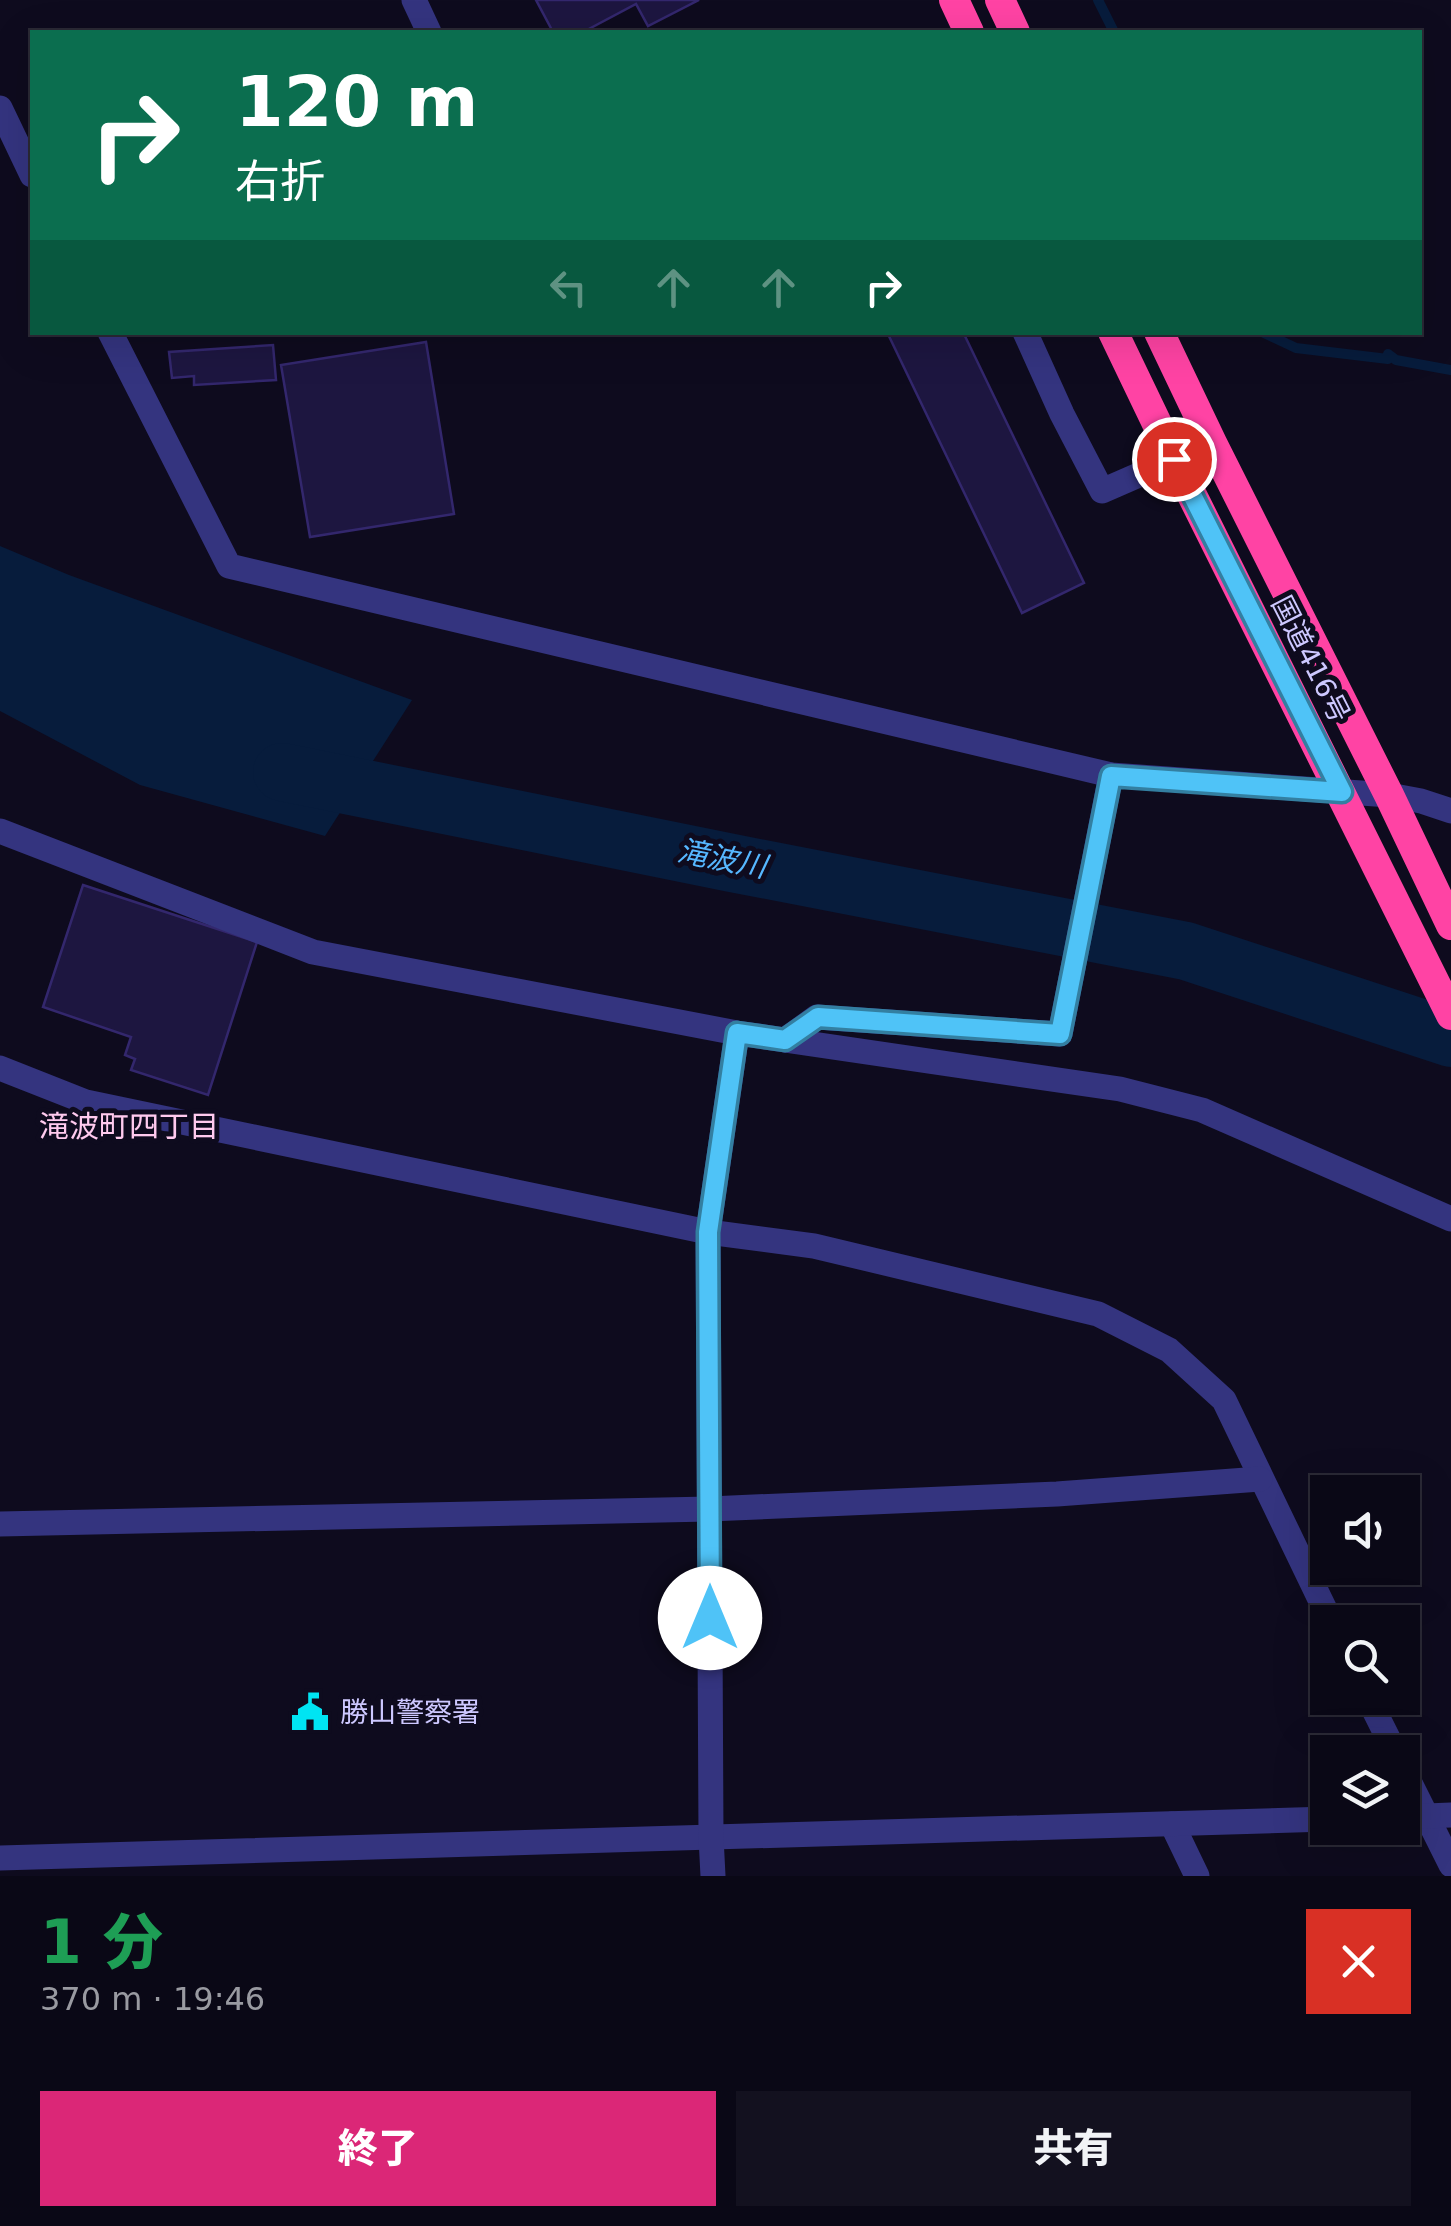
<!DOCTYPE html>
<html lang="ja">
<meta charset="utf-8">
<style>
body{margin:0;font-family:"DejaVu Sans","Noto Sans JP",sans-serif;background:#13111f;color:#f1f3f6;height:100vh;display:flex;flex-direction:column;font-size:38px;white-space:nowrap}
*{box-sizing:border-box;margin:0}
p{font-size:32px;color:#999aa1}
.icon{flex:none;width:55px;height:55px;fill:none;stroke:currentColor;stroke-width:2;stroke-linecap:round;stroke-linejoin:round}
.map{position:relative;height:1876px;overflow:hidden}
.side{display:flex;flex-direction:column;background:#0a0816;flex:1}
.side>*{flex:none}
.hud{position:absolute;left:30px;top:30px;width:1392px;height:305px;border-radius:0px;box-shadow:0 10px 40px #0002,0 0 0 2px #2a2935;background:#0b6e4f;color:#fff;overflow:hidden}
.tools{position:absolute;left:1310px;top:1475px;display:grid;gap:20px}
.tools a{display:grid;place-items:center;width:110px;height:110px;border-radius:0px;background:#0a0816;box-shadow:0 10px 40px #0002,0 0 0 2px #2a2935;font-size:50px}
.pin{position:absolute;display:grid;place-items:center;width:85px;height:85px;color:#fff;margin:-42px;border:5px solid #fff;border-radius:50%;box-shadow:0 2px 10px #0007}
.me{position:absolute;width:110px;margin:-55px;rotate:0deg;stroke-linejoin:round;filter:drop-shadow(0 0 8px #0008)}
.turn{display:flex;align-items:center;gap:35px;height:210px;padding:0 40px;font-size:45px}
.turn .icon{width:130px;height:130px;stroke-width:2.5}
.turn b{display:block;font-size:70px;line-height:85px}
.lanes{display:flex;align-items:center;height:95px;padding:0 40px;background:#0003;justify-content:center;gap:50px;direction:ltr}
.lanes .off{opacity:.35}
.round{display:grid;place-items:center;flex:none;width:105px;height:105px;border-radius:0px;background:#13111f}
.head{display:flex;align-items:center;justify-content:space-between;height:170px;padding:0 40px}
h1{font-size:60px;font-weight:800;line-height:75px;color:#1e9e55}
.button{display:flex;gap:20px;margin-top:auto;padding:20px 40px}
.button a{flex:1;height:115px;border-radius:0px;background:#db2777;color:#fff;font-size:40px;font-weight:800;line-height:115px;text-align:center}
.button a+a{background:#13111f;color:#f1f3f6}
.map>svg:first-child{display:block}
.water{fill:#071c3c}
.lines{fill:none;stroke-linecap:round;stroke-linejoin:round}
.stream{stroke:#071c3c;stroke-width:10}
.river{stroke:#071c3c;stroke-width:58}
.building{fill:#1d1640;stroke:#33276d;stroke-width:2.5}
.minor{stroke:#34347f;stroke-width:25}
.highway{stroke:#ff43a4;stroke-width:30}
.route-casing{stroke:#337fa1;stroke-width:25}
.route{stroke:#4fc3f7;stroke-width:18}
.labels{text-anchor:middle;stroke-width:10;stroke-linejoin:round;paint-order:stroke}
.street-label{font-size:28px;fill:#cdc8ff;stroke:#0e0b1e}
.poi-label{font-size:28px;fill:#cdc8ff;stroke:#0e0b1e;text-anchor:start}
.water-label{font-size:30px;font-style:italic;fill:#56b7ff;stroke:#0e0b1e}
.neighbourhood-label{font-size:30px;fill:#ffcaee;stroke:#0e0b1e}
</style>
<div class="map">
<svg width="1451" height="1876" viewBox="0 0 1451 1876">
<rect width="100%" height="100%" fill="#0e0b1e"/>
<!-- water -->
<polygon class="water" points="0,546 69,575 412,700 325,836 140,785 0,711"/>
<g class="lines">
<!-- stream -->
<g class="stream">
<polyline points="1098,0 1114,32"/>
<polyline points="1262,332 1296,348 1388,359 1388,354 1396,360 1451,370"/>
</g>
<!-- river -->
<polyline class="river" points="282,772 732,863 1186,951 1451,1038"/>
</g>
<!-- building -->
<g class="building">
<polygon points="536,0 699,0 648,26 636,4 587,30 588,32 553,32"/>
<polygon points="887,332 963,332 1084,583 1022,613"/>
<polygon points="426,342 454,514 310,537 281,365"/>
<polygon points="273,345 276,380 194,385 194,376 172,378 169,352"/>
<polygon points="83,885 257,942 208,1095 131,1070 135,1059 125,1055 131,1037 43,1007"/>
</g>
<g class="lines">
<!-- minor -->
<g class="minor">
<polyline points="414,0 429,32"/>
<polyline points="0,108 32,175"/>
<polyline points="110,332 229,566 1111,775 1389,795 1421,801 1451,811"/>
<polyline points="1025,332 1062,414 1102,491 1212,443"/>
<polyline points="0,831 313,952 737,1033 1120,1089 1202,1110 1451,1219"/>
<polyline points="785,1040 817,1017 1060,1034 1111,775"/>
<polyline points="0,1068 86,1102 708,1232 814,1246 1098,1314 1169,1350 1224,1400 1331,1622"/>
<polyline points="0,1524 709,1509 1057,1494 1260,1479"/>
<polyline points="1368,1698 1395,1752"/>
<polyline points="1402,1767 1451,1865"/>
<polyline points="1402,1817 1451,1815"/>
<polyline points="1172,1824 1197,1876"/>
<polyline points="0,1858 1328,1819"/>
<polyline points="713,1876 711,1837 708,1232 737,1033"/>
</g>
<!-- highway -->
<g class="highway">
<polyline points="954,0 969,32"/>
<polyline points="1000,0 1015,32"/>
<polyline points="1113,332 1174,459 1451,1015"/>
<polyline points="1159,332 1212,443 1389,795 1451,925"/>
</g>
</g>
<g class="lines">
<!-- route casing -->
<g class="route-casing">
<polyline id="route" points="710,1618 708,1232 737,1033 785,1040 818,1017 1060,1034 1111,776 1342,792 1174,459"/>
</g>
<!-- route -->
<use href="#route" class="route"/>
</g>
<!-- icons -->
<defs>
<g id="civic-bare" transform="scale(3)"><path d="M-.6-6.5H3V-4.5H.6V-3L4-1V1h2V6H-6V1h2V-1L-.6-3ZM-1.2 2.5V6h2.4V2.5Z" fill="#00e4f3" stroke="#0e0b1e" stroke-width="2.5" paint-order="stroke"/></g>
</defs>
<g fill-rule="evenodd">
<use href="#civic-bare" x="310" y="1712"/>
</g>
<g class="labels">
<!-- street labels -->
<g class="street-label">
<text transform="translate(1311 659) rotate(63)" y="10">国道416号</text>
</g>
<!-- poi labels -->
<g class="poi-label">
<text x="340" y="1722">勝山警察署</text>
</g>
<!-- water labels -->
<g class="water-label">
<text transform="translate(722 859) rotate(11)" y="10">滝波川</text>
</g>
<!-- neighbourhood labels -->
<g class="neighbourhood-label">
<text x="129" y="1137">滝波町四丁目</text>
</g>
</g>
</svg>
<div class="tools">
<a><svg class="icon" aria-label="sound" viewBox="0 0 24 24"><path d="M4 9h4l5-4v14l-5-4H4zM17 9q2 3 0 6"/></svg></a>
<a><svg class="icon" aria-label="search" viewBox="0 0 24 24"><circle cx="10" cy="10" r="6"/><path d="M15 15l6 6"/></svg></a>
<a><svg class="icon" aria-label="layers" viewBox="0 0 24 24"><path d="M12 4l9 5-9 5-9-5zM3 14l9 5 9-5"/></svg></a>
</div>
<div class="pin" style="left:1174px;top:459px;background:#d93025"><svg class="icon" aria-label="arrive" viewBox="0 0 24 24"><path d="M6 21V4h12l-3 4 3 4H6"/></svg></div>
<svg class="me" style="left:710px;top:1618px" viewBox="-20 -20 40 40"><circle r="19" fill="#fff"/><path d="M0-13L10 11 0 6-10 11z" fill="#4fc3f7"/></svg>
<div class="hud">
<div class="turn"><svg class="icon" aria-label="right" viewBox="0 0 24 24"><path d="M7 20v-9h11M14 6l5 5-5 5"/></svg><div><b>120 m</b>右折</div></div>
<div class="lanes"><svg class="icon off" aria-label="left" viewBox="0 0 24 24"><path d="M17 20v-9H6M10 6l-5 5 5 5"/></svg><svg class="icon off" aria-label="ahead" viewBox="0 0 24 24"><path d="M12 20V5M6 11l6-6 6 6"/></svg><svg class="icon off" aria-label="ahead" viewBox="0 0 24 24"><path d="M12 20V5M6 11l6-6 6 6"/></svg><svg class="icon" aria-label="right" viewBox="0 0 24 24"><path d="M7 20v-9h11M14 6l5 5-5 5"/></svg></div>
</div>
</div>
<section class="side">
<div class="head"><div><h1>1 分</h1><p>370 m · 19:46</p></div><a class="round" style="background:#d93025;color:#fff"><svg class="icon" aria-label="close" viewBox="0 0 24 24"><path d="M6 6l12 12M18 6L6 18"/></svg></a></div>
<div class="button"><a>終了</a><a>共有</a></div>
</section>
